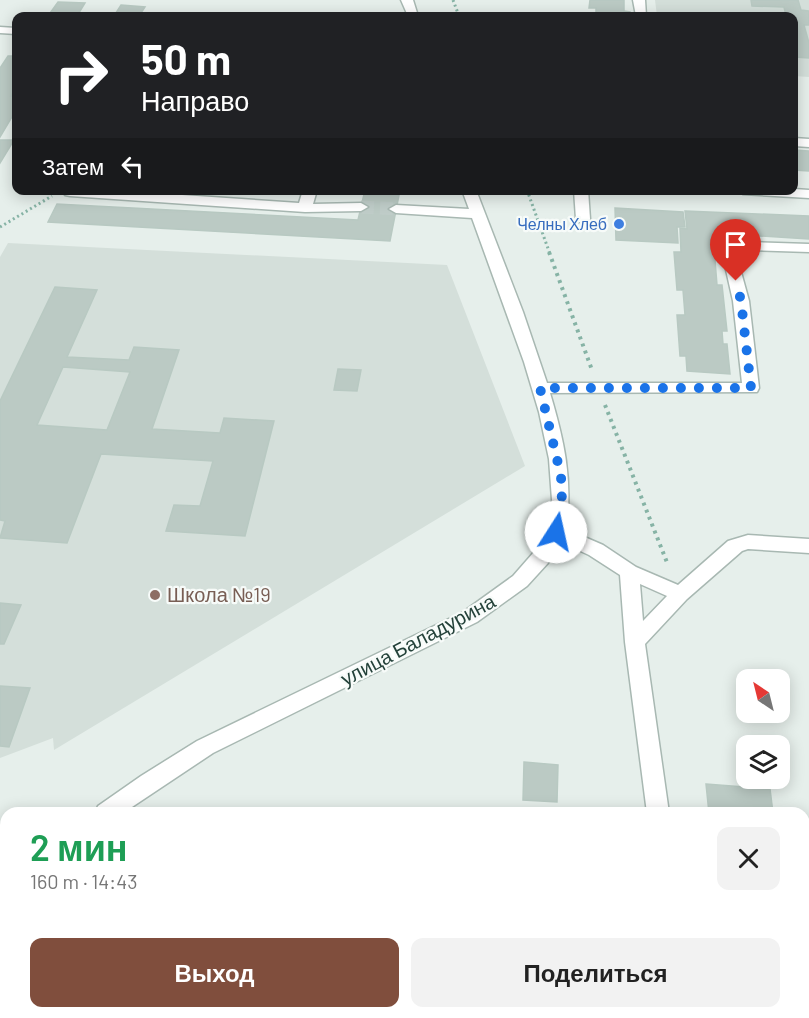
<!DOCTYPE html>
<html lang="ru">
<meta charset="utf-8">
<style>
body{margin:0;font-family:Barlow,sans-serif;background:#f2f2f2;color:#222;height:100vh;display:flex;flex-direction:column;font-size:22px;white-space:nowrap}
*{box-sizing:border-box;margin:0}
p{font-size:20px;color:#767676}
.icon{flex:none;width:33px;height:33px;fill:none;stroke:currentColor;stroke-width:2;stroke-linecap:round;stroke-linejoin:round}
.map{position:relative;flex:1;overflow:hidden}
.drawer{position:absolute;left:0px;top:807px;width:810px;height:212px;display:flex;flex-direction:column;background:#fff;border-radius:18px 18px 0 0;box-shadow:0 3px 15px #0003}
.drawer>*{flex:none}
.hud{position:absolute;left:12px;top:12px;width:786px;height:183px;border-radius:12px;box-shadow:0 3px 15px #0003;background:#202124;color:#fff;overflow:hidden}
.needle{width:39px;rotate:325deg}
.fabs{position:absolute;left:736px;top:669px;display:grid;gap:12px}
.fabs a{display:grid;place-items:center;width:54px;height:54px;border-radius:12px;background:#fff;box-shadow:0 3px 15px #0003;font-size:30px}
.pin{position:absolute;display:grid;place-items:center;width:51px;height:51px;color:#fff;margin:-62px -26px;border-radius:50% 50% 50% 0;rotate:-45deg;box-shadow:0 0 6px #0007}
.pin .icon{rotate:45deg}
.me{position:absolute;width:66px;margin:-33px;rotate:10deg;stroke-linejoin:round;filter:drop-shadow(0 0 4px #0008)}
.turn{display:flex;align-items:center;gap:21px;height:126px;padding:0 30px;font-size:27px}
.turn .icon{width:78px;height:78px;stroke-width:2.5}
.turn b{display:block;font-size:42px;line-height:51px}
.then{display:flex;align-items:center;height:57px;padding:0 30px;background:#0003;gap:12px;font-size:22px}
.round{display:grid;place-items:center;flex:none;width:63px;height:63px;border-radius:12px;background:#f2f2f2}
.overview{display:flex;align-items:center;justify-content:space-between;height:102px;padding:0 30px}
h1{font-size:36px;font-weight:600;line-height:45px;color:#1e9e55}
.action{display:flex;gap:12px;margin-top:auto;padding:12px 30px}
.action a{flex:1;height:69px;border-radius:12px;background:#804e3d;color:#fff;font-size:24px;font-weight:600;line-height:69px;text-align:center}
.action a+a{background:#f2f2f2;color:#222}
.map>svg:first-child{display:block}
.built{fill:#d4dfda}
.building{fill:#bbcac4;stroke:#b8c9c2;stroke-width:1.5;fill-rule:evenodd}
.lines{fill:none;stroke-linecap:round;stroke-linejoin:round}
.minor-tunnel{stroke:#bfccc8;stroke-width:13;stroke-dasharray:13 6;stroke-linecap:butt}
.minor-casing{stroke:#a8b8b2;stroke-width:3}
.path-far1{stroke:#86b3a5;stroke-width:3;stroke-dasharray:2 3;stroke-linecap:butt}
.path{stroke:#86b3a5;stroke-width:4;stroke-dasharray:3 4.5;stroke-linecap:butt}
.minor{fill:#fff;fill-rule:evenodd}
.route{stroke:#1a73e8;stroke-width:10;stroke-dasharray:0 18}
.shop-dot{fill:#3f7fe0;stroke:#f7fbf9;stroke-width:2}
.education-dot{fill:#8d6e63;stroke:#f7fbf9;stroke-width:2}
.labels{text-anchor:middle;stroke-width:4.5;stroke-linejoin:round;paint-order:stroke}
.far-shop-label{font-size:16px;fill:#366cbe;stroke:#f7fbf9;text-anchor:end}
.education-label{font-size:20px;fill:#785e54;stroke:#f7fbf9;text-anchor:start}
.street-label{font-size:20px;fill:#24423a;stroke:#f7fbf9}
</style>
<div class="map">
<svg width="809" height="1018" viewBox="0 0 809 1018">
<rect width="100%" height="100%" fill="#e6efeb"/>
<!-- built -->
<g class="built">
<polygon points="655,0 809,0 809,77 794,76 794,16 657,16"/>
<polygon points="8,243 447,265 525,466 54,750 53,738 0,758 0,257"/>
</g>
<!-- building -->
<g class="building">
<polygon points="590,0 624,0 624,11 630,12 630,16 596,16 596,8 589,8"/>
<polygon points="751,0 798,0 801,10 809,11 809,25 804,25 809,43 809,58 795,57 794,16 786,16 784,7 752,6"/>
<polygon points="58,2 85,3 77,16 48,16"/>
<polygon points="121,5 145,7 139,16 114,16"/>
<polygon points="8,56 16,56 16,87 11,96 16,96 16,110 0,137 0,68"/>
<polygon points="0,140 14,140 0,163"/>
<polygon points="794,150 809,151 809,171 794,170"/>
<polygon points="365,190 400,190 390,241 48,222 57,204 358,220"/>
<polygon points="615,208 683,212 685,227 677,227 678,243 616,240"/>
<polygon points="685,211 809,216 809,239 728,234 728,237 719,236 721,260 715,260 717,285 722,285 727,331 722,331 723,344 727,344 730,374 687,371 686,356 680,356 677,315 685,315 683,290 677,290 674,252 681,252 680,228 687,229"/>
<path d="M55 287 97 290 67 357 129 360 134 347 179 350 152 429 220 433 224 418 274 421 245 536 166 531 174 505 200 506 213 461 101 454 67 543 0 538 5 521 0 520V401ZM63 367 130 372 107 430 37 425Z"/>
<polygon points="338,369 361,370 357,391 334,390"/>
<polygon points="0,603 21,605 4,644 0,644"/>
<polygon points="0,686 30,688 9,747 0,746"/>
<polygon points="524,762 558,765 557,802 523,800"/>
<polygon points="706,784 770,789 773,813 709,813"/>
<polygon points="723,1012 793,1012 794,1018 723,1018"/>
</g>
<g class="lines">
<!-- minor-tunnel -->
<polyline class="minor-tunnel" points="361,207 396,209"/>
<!-- minor casing -->
<g class="minor-casing">
<g id="minor">
<polygon points="401,0 413,0 418,16 408,16"/>
<polygon points="633,0 645,0 646,16 636,16"/>
<polygon points="0,27 16,28 16,34 0,33"/>
<polygon points="794,138 809,139 809,147 794,146"/>
<polygon points="794,189 809,190 809,198 743,194 737,190"/>
<polygon points="64,190 108,190 299,203 303,190 317,190 313,204 361,203 368,207 361,211 305,212 70,196 65,195"/>
<path d="M462 190H476L523 312 547 383H742L733 301 724 261 733 248 749 242 809 244V252L751 250 743 254 738 261 749 301 759 388 757 392 550 393C564 440 573 480 566 529L603 545 636 567 678 585 728 541 748 535 809 539V553L748 549 742 551 687 599 645 644 669 813H647L625 642 620 575 589 555 561 542 548 563 527 586 477 622 213 753 123 813H95L98 806 141 776 197 741 463 612 513 576 541 544 547 532 552 500 549 459 539 412 524 362 472 218 396 213 389 209 396 205 469 209ZM640 584 667 596 643 621Z"/>
<polygon points="574,190 588,190 590,219 588,222 578,222 576,219"/>
<polygon points="6,878 6,900 0,902 0,880"/>
<rect x="651" y="1012" width="24" height="6"/>
</g>
</g>
<!-- path-far1 -->
<g class="path-far1">
<polyline points="453,0 459,16"/>
<polyline points="527,190 550,254"/>
<polyline points="0,227 52,196"/>
</g>
<!-- path -->
<g class="path">
<polyline points="549,252 592,370"/>
<polyline points="605,405 668,565"/>
</g>
<!-- minor -->
<use href="#minor" class="minor"/>
</g>
<g class="lines">
<!-- route -->
<polyline class="route" points="556,532 562,503 561,476 540,388 751,388 741,301 736,281"/>
</g>
<!-- markers -->
<circle class="shop-dot" cx="619" cy="224" r="6"/>
<circle class="education-dot" cx="155" cy="595" r="6"/>
<g class="labels">
<!-- far-shop labels -->
<g class="far-shop-label">
<text x="607" y="230">Челны Хлеб</text>
</g>
<!-- education labels -->
<g class="education-label">
<text x="167" y="602">Школа №19</text>
</g>
<!-- street labels -->
<g class="street-label">
<text transform="translate(418 640) rotate(-28)" y="7">улица Баладурина</text>
</g>
</g>
</svg>
<div class="fabs">
<a><svg class="needle" viewBox="-14 -14 28 28"><path d="M0-13l5 13h-10z" fill="#e53935"/><path d="M0 13l5-13h-10z" fill="#767676"/></svg></a>
<a><svg class="icon" aria-label="layers" viewBox="0 0 24 24"><path d="M12 4l9 5-9 5-9-5zM3 14l9 5 9-5"/></svg></a>
</div>
<div class="pin" style="left:736px;top:281px;background:#d93025"><svg class="icon" aria-label="arrive" viewBox="0 0 24 24"><path d="M6 21V4h12l-3 4 3 4H6"/></svg></div>
<svg class="me" style="left:556px;top:532px" viewBox="-20 -20 40 40"><circle r="19" fill="#fff"/><path d="M0-13L10 11 0 6-10 11z" fill="#1a73e8"/></svg>
<div class="hud">
<div class="turn"><svg class="icon" aria-label="right" viewBox="0 0 24 24"><path d="M7 20v-9h11M14 6l5 5-5 5"/></svg><div><b>50 m</b>Направо</div></div>
<div class="then">Затем<svg class="icon" aria-label="left" viewBox="0 0 24 24"><path d="M17 20v-9H6M10 6l-5 5 5 5"/></svg></div>
</div>
<section class="drawer">
<div class="overview"><div><h1>2 мин</h1><p>160 m · 14:43</p></div><a class="round"><svg class="icon" aria-label="close" viewBox="0 0 24 24"><path d="M6 6l12 12M18 6L6 18"/></svg></a></div>
<div class="action"><a>Выход</a><a>Поделиться</a></div>
</section>
</div>
